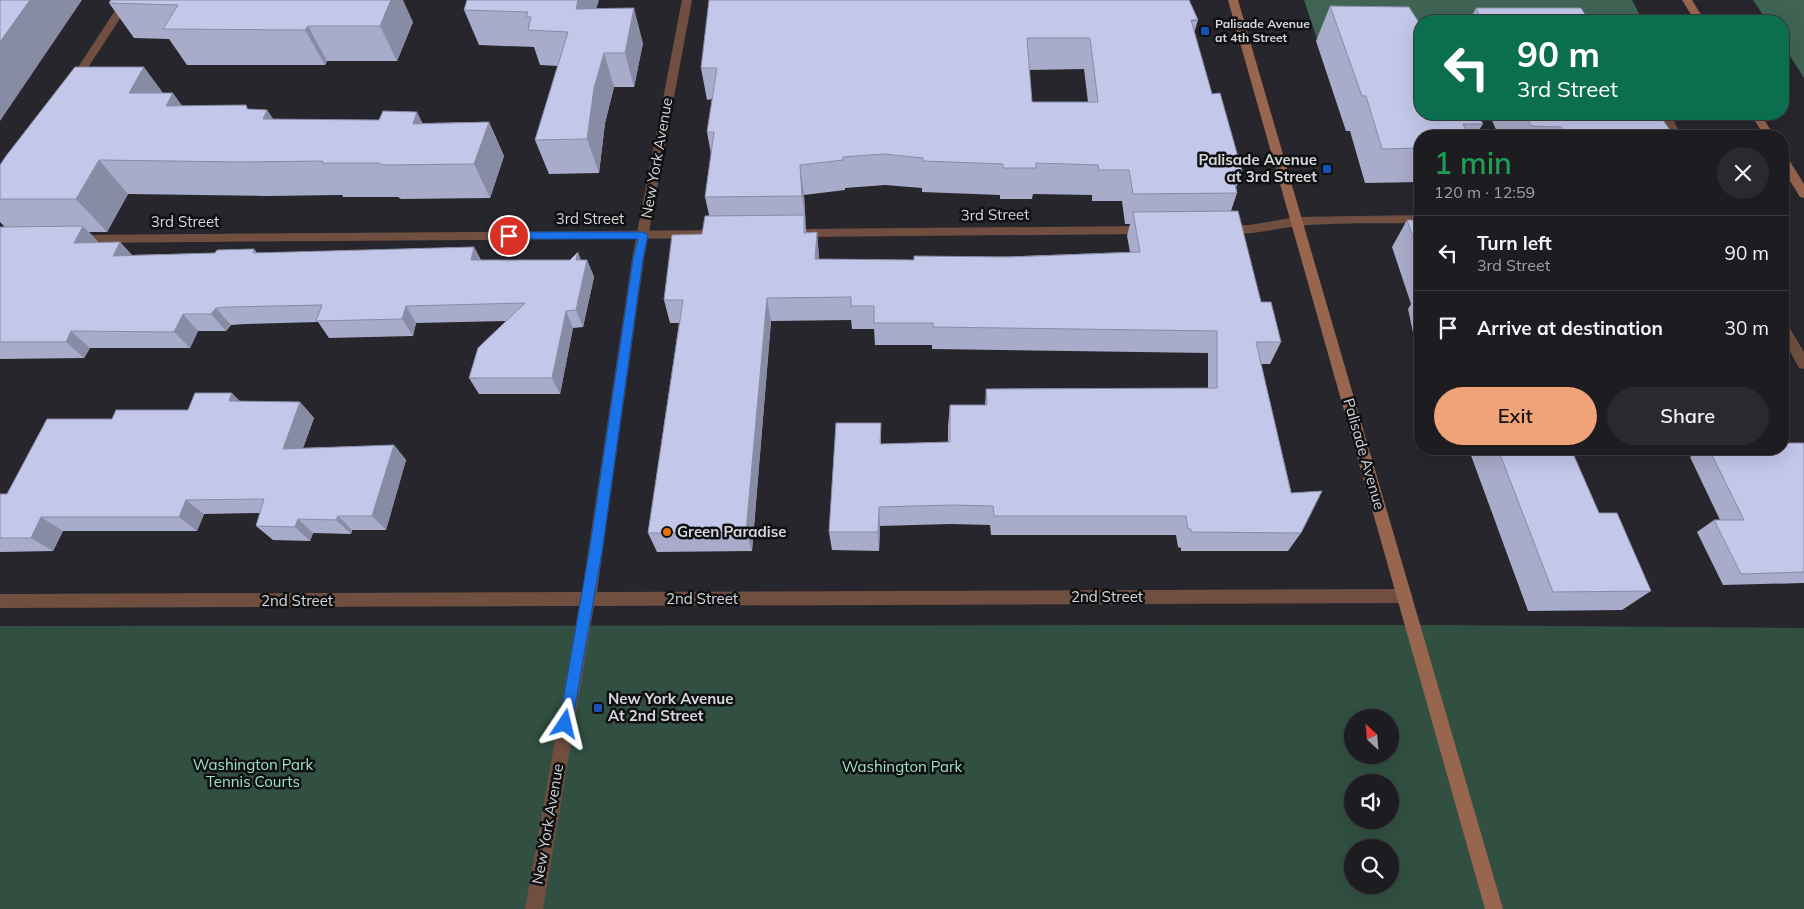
<!DOCTYPE html>
<meta charset="utf-8">
<style>
body{margin:0;font-family:Mulish,sans-serif;background:#29292e;color:#f1f3f6;height:100vh;display:flex;flex-direction:column;font-size:19px;white-space:nowrap}
*{box-sizing:border-box;margin:0}
p{font-size:16px;color:#a0a1a5}
.icon{flex:none;width:28px;height:28px;fill:none;stroke:currentColor;stroke-width:2;stroke-linecap:round;stroke-linejoin:round}
.map{position:relative;flex:1;overflow:hidden}
.drawer{position:absolute;left:1414px;top:130px;width:375px;height:325px;display:flex;flex-direction:column;background:#1c1c21;border-radius:20px;box-shadow:0 5px 20px #0002,0 0 0 1px #3a3a3f}
.drawer>*{flex:none}
.guide{position:absolute;left:1414px;top:15px;width:375px;height:105px;border-radius:20px;box-shadow:0 5px 20px #0002,0 0 0 1px #3a3a3f;background:#0b6e4f;color:#fff;overflow:hidden}
.needle{width:32px;rotate:334deg}
.fabs{position:absolute;left:1344px;top:709px;display:grid;gap:10px}
.fabs a{display:grid;place-items:center;width:55px;height:55px;border-radius:50%;background:#1c1c21;box-shadow:0 5px 20px #0002,0 0 0 1px #3a3a3f;font-size:25px}
.pin{position:absolute;display:grid;place-items:center;width:42px;height:42px;color:#fff;margin:-21px;border:2px solid #fff;border-radius:50%;box-shadow:0 1px 5px #0007}
.me{position:absolute;width:55px;margin:-28px;rotate:10deg;stroke-linejoin:round;filter:drop-shadow(0 0 4px #0008)}
.turn{display:flex;align-items:center;gap:18px;height:105px;padding:0 20px;font-size:22px}
.turn .icon{width:65px;height:65px;stroke-width:2.5}
.turn b{display:block;font-size:35px;line-height:42px}
.round{display:grid;place-items:center;flex:none;width:52px;height:52px;border-radius:26px;background:#29292e}
.head{display:flex;align-items:center;justify-content:space-between;height:85px;padding:0 20px}
h1{font-size:30px;font-weight:600;line-height:38px;color:#1e9e55}
.primary-button{display:flex;gap:10px;margin-top:auto;padding:10px 20px}
.primary-button a{flex:1;height:58px;border-radius:30px;background:#efa377;color:#111;font-size:20px;font-weight:600;line-height:58px;text-align:center}
.primary-button a+a{background:#29292e;color:#f1f3f6}
ul{padding:0;list-style:none}
li{display:flex;align-items:center;gap:15px;height:75px;padding:0 20px;border-top:1px solid #3a3a3f}
li div{flex:1}
li b{display:block;font-size:19px}
li em{font-style:normal}
.map>svg:first-child{display:block}
.green{fill:#315042;fill-rule:evenodd}
.forest{fill:#3f6454}
.lines{fill:none;stroke-linecap:round;stroke-linejoin:round}
.minor{fill:#704f41;fill-rule:evenodd}
.tertiary{fill:#704f41;fill-rule:evenodd}
.secondary{fill:#98654e;fill-rule:evenodd}
.wall{fill:#a8abc9;fill-rule:evenodd}
.shaded-wall{fill:#888ba4}
.building{fill:#c3c7ea;stroke:#888ba4;fill-rule:evenodd}
.route{fill:#1a73e8;stroke:#114b97}
.transit-dot{fill:#1a4fb4;stroke:#0f1012;stroke-width:2}
.food-dot{fill:#e8710a;stroke:#0f1012;stroke-width:2}
.labels{text-anchor:middle;stroke-width:5;stroke-linejoin:round;paint-order:stroke}
.far-poi-label{font-size:12px;font-weight:bold;fill:#d8d8dc;stroke:#0f1012;text-anchor:start}
.street-label{font-size:15px;fill:#d8d8dc;stroke:#0f1012}
.poi-label{font-size:15px;font-weight:bold;fill:#d8d8dc;stroke:#0f1012;text-anchor:start}
.park-label{font-size:15px;fill:#a0e2c4;stroke:#0f1012}
</style>
<div class="map">
<svg width="1804" height="909" viewBox="0 0 1804 909">
<rect width="100%" height="100%" fill="#26262c"/>
<!-- green -->
<path class="green" d="M1437 625 1804 628V909H0V626ZM1352 718H1390V755H1352ZM1352 782H1390V820H1352ZM1352 848H1390V885H1352Z"/>
<!-- forest -->
<g class="forest">
<polygon points="1304,0 1632,0 1643,21 1420,21 1420,37 1317,39"/>
<polygon points="1753,0 1804,0 1804,78 1783,45 1782,21 1767,21"/>
</g>
<g class="lines">
<!-- minor -->
<g class="minor">
<polygon points="1660,114 1670,114 1682,136 1672,136"/>
<path d="M1420 215V223C1373 224 1324 221 1277 229 1266 231 1225 239 1218 229L1224 225H1249L1297 217Z"/>
<polygon points="1147,226 1153,230 1147,234 799,237 793,233 799,229"/>
<polygon points="720,230 726,234 720,238 77,243 71,239 77,235"/>
<polygon points="1782,320 1786,322 1804,352 1804,369 1799,368 1782,337"/>
</g>
<!-- tertiary -->
<g class="tertiary">
<polygon points="122,0 132,0 78,83 70,83 69,81"/>
<polygon points="682,0 692,0 644,259 597,592 1405,589 1410,591 1412,596 1410,601 1405,603 594,606 543,909 525,909 579,606 0,608 0,594 582,592 632,259"/>
</g>
<!-- secondary -->
<g class="secondary">
<polygon points="1228,0 1238,0 1503,909 1485,909"/>
<polygon points="1682,0 1692,0 1705,21 1695,21"/>
<polygon points="1751,114 1761,114 1774,136 1764,136"/>
<polygon points="1782,154 1786,155 1804,184 1804,198 1800,197 1782,168"/>
</g>
</g>
<!-- wall -->
<g class="wall">
<polygon points="111,0 413,22 397,61 327,61 325,65 187,65 169,39 134,38 109,3"/>
<polygon points="1330,6 1483,124 1475,136 1420,136 1420,182 1365,183 1350,131 1346,131 1316,41"/>
<polygon points="596,8 643,43 634,87 614,87 605,123 599,173 549,174 535,140 558,66 540,65 534,47 479,45 464,10"/>
<polygon points="1476,8 1589,21 1469,21"/>
<path d="M1198 20 1194 33 1212 94 1242 171 1236 188 1237 193 1231 211 1261 302 1281 342 1270 364H1261L1301 533 1288 551H1181V548L1178 547 1176 535H991L990 525 950 524 880 526 879 551 832 550 829 532 881 423V444L948 442V426L950 405H985L986 389 1208 388V353L932 349V345H875L874 329H852L851 320 771 321 752 551 657 552 648 533 679 323H670L664 300 702 234 709 215 705 197 711 154 707 132 712 99 707 100 701 68ZM1084 69 1088 102H1032L1029 70ZM885 185 922 188V192L1000 195V199H1032L1033 194 1092 195V201H1122L1125 224H1130L1127 236 1130 252 914 260 819 259 817 232H806L804 195 845 190V188Z"/>
<polygon points="246,105 248,109 267,110 273,119 423,123 489,122 504,156 490,198 401,199 398,197 343,197 342,195 265,196 128,194 107,232 89,232 99,243 120,242 132,255 215,253 254,249 257,253 474,247 481,260 587,260 594,277 583,327 573,328 560,394 479,394 469,378 506,321 416,323 413,336 329,338 318,322 245,324 231,325 226,331 198,331 190,348 90,348 84,358 0,359 0,227 5,227 0,222 0,165 182,106"/>
<polygon points="1489,114 1659,114 1674,136 1499,136"/>
<polygon points="1407,220 1420,220 1420,366 1413,344 1415,342 1408,309 1411,304 1392,247"/>
<polygon points="240,401 300,402 314,418 303,448 394,445 406,460 386,530 352,530 351,534 313,533 310,541 273,540 256,526 260,513 204,514 197,531 63,531 53,551 0,552 0,494 7,494 112,419 188,410"/>
<polygon points="1804,443 1804,583 1723,585 1697,532 1714,520 1720,520 1690,457 1700,449 1782,449"/>
<polygon points="1441,449 1571,449 1599,513 1651,591 1622,610 1528,611 1469,450 1441,450"/>
</g>
<!-- shaded-wall -->
<g class="shaded-wall">
<polygon points="30,0 82,0 0,121 0,42"/>
<polygon points="391,0 403,0 413,22 397,61 380,26"/>
<polygon points="578,0 599,0 586,44 576,9"/>
<polygon points="634,8 643,43 634,87 625,53"/>
<polygon points="308,26 327,61 325,65 305,30"/>
<polygon points="604,53 614,87 605,123 599,173 587,139 594,88"/>
<polygon points="144,67 169,101 173,93 198,128 129,93"/>
<polygon points="267,110 290,144 263,119"/>
<polygon points="417,112 434,146 413,124"/>
<polygon points="489,122 504,156 490,198 474,164"/>
<polygon points="99,160 128,194 107,232 76,199"/>
<polygon points="800,165 804,195 806,227 802,196"/>
<polygon points="83,226 100,244 74,243"/>
<polygon points="817,232 819,256 818,283 815,259"/>
<polygon points="120,242 136,260 113,256"/>
<polygon points="474,247 483,265 471,260"/>
<polygon points="578,252 585,270 576,260"/>
<polygon points="587,260 594,277 583,327 576,310"/>
<polygon points="767,298 771,321 752,551 746,532"/>
<polygon points="406,306 416,323 413,336 402,319"/>
<polygon points="216,308 231,325 226,331 211,314"/>
<polygon points="566,311 573,328 560,394 552,378"/>
<polygon points="183,314 198,331 190,348 174,332"/>
<polygon points="71,331 90,348 84,358 66,342"/>
<polygon points="232,393 248,409 229,401"/>
<polygon points="300,402 314,418 297,464 283,449"/>
<polygon points="394,445 406,460 386,530 372,516"/>
<polygon points="186,500 204,514 197,531 179,517"/>
<polygon points="879,507 880,526 879,551 878,532"/>
<polygon points="338,516 352,530 351,534 336,520"/>
<polygon points="41,517 63,531 53,551 31,538"/>
<polygon points="298,519 313,533 310,541 295,527"/>
</g>
<!-- building -->
<g class="building">
<polygon points="0,0 30,0 0,42"/>
<polygon points="111,0 391,0 380,26 308,26 305,30 163,29 178,5 109,3"/>
<polygon points="467,0 578,0 576,9 634,8 625,53 604,53 594,88 587,139 535,140 568,32 528,30 531,17 526,17 528,12 464,10"/>
<path d="M709 0H1189L1198 20H1191L1212 94 1220 93 1242 171H1232L1237 193 1133 194 1129 170H1099L1098 165 1036 163V168H1003V164L923 161V158L884 154 843 157V160L800 165 802 196 705 197 714 132H707L717 68H701ZM1027 38H1090L1098 102H1032Z"/>
<polygon points="1330,6 1409,7 1420,24 1420,114 1477,114 1483,124 1463,124 1469,136 1420,136 1420,148 1382,149 1366,96 1362,96"/>
<polygon points="1476,8 1581,8 1589,21 1482,21"/>
<polygon points="75,67 144,67 129,93 173,93 166,106 246,105 247,109 267,110 263,119 379,120 383,111 417,112 413,124 489,122 474,164 382,165 379,163 322,163 323,161 241,162 99,160 76,199 0,199 0,165 6,156"/>
<polygon points="1526,114 1659,114 1674,136 1566,136 1561,127 1531,126"/>
<polygon points="1238,211 1261,302 1271,302 1281,342 1256,342 1291,493 1322,491 1301,533 1191,532 1191,529 1188,529 1186,516 994,516 993,506 952,505 879,507 878,532 829,532 836,423 881,423 880,444 950,442 950,405 987,405 986,389 1217,388 1217,331 933,327 933,323 874,323 874,306 851,306 851,297 767,298 746,532 648,533 683,300 664,300 672,235 702,234 705,216 804,215 804,233 817,232 815,259 914,260 914,256 1010,257 1140,252 1133,212"/>
<polygon points="1407,220 1420,220 1420,256"/>
<polygon points="83,226 74,243 120,242 113,256 215,253 217,250 254,249 253,253 474,247 471,260 570,260 578,252 576,260 587,260 576,310 566,311 552,378 469,378 478,348 525,303 406,306 402,319 316,321 322,305 230,307 216,308 211,314 183,314 174,332 71,331 66,342 0,342 0,227"/>
<polygon points="195,393 232,393 229,401 300,402 283,449 394,445 372,516 338,516 336,520 298,519 295,527 256,526 264,499 186,500 179,517 41,517 31,538 0,538 0,494 7,494 47,419 112,419 116,410 188,410"/>
<polygon points="1782,443 1804,443 1804,572 1741,574 1714,520 1744,520 1709,449 1782,449"/>
<polygon points="1498,449 1571,449 1599,513 1617,513 1651,591 1553,592"/>
</g>
<!-- route -->
<polygon class="route" points="509,232 643,232 648,235 643,259 602,552 572,724 570,729 565,730 561,729 559,724 589,552 633,259 638,239 509,239 504,236"/>
<!-- markers -->
<g class="transit-dot">
<rect x="1200" y="26" width="10" height="10" rx="2.5"/>
<rect x="1322" y="164" width="10" height="10" rx="2.5"/>
<rect x="593" y="703" width="10" height="10" rx="2.5"/>
</g>
<circle class="food-dot" cx="667" cy="532" r="5"/>
<g class="labels">
<!-- far-poi labels -->
<g class="far-poi-label">
<text x="1215" y="28">Palisade Avenue<tspan x="1215" dy="14">at 4th Street</tspan></text>
</g>
<!-- street labels -->
<g class="street-label">
<text transform="translate(657 158) rotate(-80)" y="5">New York Avenue</text>
<text transform="translate(995 215) rotate(-1)" y="5">3rd Street</text>
<text x="590" y="224">3rd Street</text>
<text x="185" y="227">3rd Street</text>
<text transform="translate(1364 454) rotate(74)" y="5">Palisade Avenue</text>
<text x="1107" y="602">2nd Street</text>
<text x="702" y="604">2nd Street</text>
<text x="297" y="606">2nd Street</text>
<text transform="translate(548 824) rotate(-80)" y="5">New York Avenue</text>
</g>
<!-- poi labels -->
<g class="poi-label">
<text x="1317" y="165" text-anchor="end">Palisade Avenue<tspan x="1317" dy="17">at 3rd Street</tspan></text>
<text x="677" y="537">Green Paradise</text>
<text x="608" y="704">New York Avenue<tspan x="608" dy="17">At 2nd Street</tspan></text>
</g>
<!-- park labels -->
<g class="park-label">
<text x="253" y="770">Washington Park<tspan x="253" dy="17">Tennis Courts</tspan></text>
<text x="902" y="772">Washington Park</text>
</g>
</g>
</svg>
<div class="fabs">
<a><svg class="needle" viewBox="-14 -14 28 28"><path d="M0-13l5 13h-10z" fill="#e53935"/><path d="M0 13l5-13h-10z" fill="#a0a1a5"/></svg></a>
<a><svg class="icon" aria-label="sound" viewBox="0 0 24 24"><path d="M4 9h4l5-4v14l-5-4H4zM17 9q2 3 0 6"/></svg></a>
<a><svg class="icon" aria-label="search" viewBox="0 0 24 24"><circle cx="10" cy="10" r="6"/><path d="M15 15l6 6"/></svg></a>
</div>
<div class="pin" style="left:509px;top:236px;background:#d93025"><svg class="icon" aria-label="arrive" viewBox="0 0 24 24"><path d="M6 21V4h12l-3 4 3 4H6"/></svg></div>
<svg class="me" style="left:565px;top:724px" viewBox="-20 -20 40 40"><path d="M0-17L14 15 0 8-14 15z" fill="#1a73e8" stroke="#fff" stroke-width="4"/></svg>
<div class="guide">
<div class="turn"><svg class="icon" aria-label="left" viewBox="0 0 24 24"><path d="M17 20v-9H6M10 6l-5 5 5 5"/></svg><div><b>90 m</b>3rd Street</div></div>
</div>
<section class="drawer">
<div class="head"><div><h1>1 min</h1><p>120 m · 12:59</p></div><a class="round"><svg class="icon" aria-label="close" viewBox="0 0 24 24"><path d="M6 6l12 12M18 6L6 18"/></svg></a></div>
<ul>
<li><svg class="icon" aria-label="left" viewBox="0 0 24 24"><path d="M17 20v-9H6M10 6l-5 5 5 5"/></svg><div><b>Turn left</b><p>3rd Street</p></div><em>90 m</em></li>
<li><svg class="icon" aria-label="arrive" viewBox="0 0 24 24"><path d="M6 21V4h12l-3 4 3 4H6"/></svg><div><b>Arrive at destination</b></div><em>30 m</em></li>
</ul>
<div class="primary-button"><a>Exit</a><a>Share</a></div>
</section>
</div>
